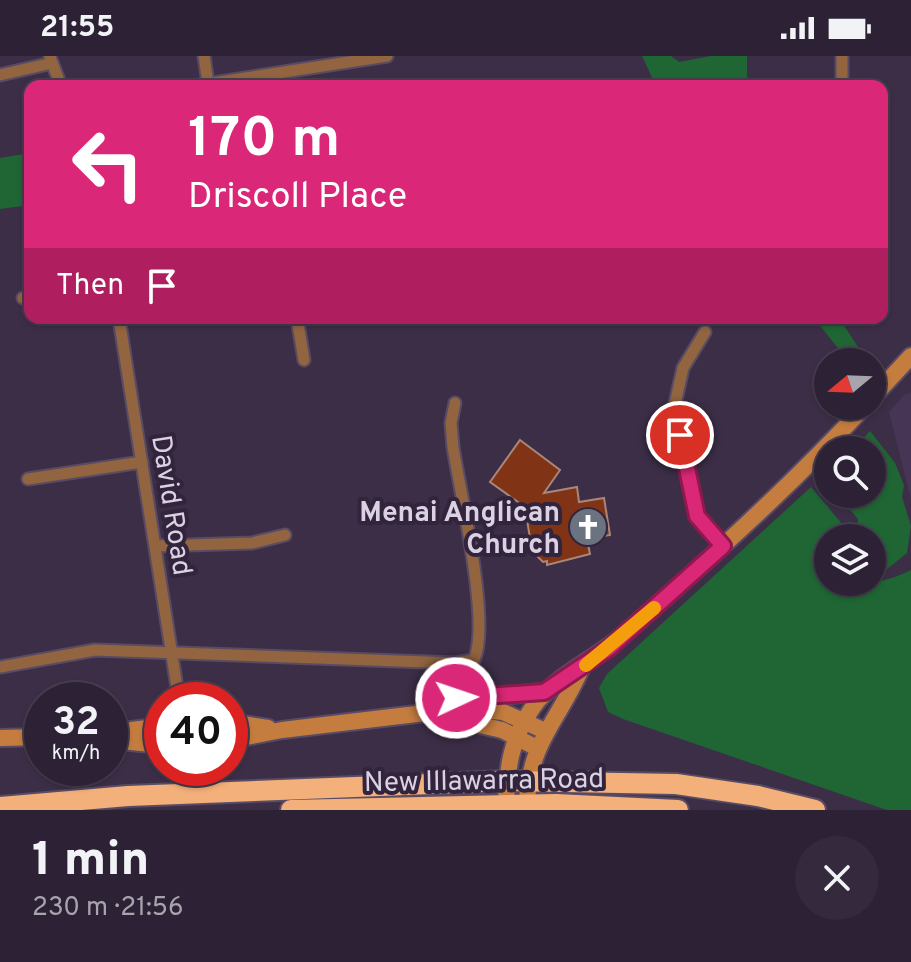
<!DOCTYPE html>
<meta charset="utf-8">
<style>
body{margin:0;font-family:Overpass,sans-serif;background:#352a3d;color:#f1f3f6;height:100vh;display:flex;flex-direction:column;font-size:30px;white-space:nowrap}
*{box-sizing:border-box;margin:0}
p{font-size:26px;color:#a7a4ad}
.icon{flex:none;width:44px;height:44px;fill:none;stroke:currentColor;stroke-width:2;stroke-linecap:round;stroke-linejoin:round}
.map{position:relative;height:754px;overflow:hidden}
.side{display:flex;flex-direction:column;background:#2d2235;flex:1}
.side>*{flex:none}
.guide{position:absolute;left:24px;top:24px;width:864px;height:244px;border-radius:16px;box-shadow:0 2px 6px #0004,0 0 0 2px #483f50;background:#db2777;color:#fff;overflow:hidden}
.needle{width:52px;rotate:251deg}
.controls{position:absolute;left:814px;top:292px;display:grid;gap:16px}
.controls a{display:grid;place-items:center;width:72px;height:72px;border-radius:50%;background:#2d2235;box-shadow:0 2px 6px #0004,0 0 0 2px #483f50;font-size:40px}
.speed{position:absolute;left:24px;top:626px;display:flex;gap:16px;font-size:40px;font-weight:700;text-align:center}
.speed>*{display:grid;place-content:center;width:104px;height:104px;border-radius:50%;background:#2d2235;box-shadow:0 2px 6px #0004,0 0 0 2px #483f50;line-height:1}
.speed small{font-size:20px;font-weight:400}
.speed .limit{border:12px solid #d22;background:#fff;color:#111}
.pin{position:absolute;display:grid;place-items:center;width:68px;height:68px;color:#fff;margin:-34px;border:4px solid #fff;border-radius:50%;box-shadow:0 2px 8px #0007}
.me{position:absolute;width:88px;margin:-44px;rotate:87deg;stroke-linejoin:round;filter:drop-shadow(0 0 6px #0008)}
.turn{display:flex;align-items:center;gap:28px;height:168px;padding:0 32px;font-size:36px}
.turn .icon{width:104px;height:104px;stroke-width:2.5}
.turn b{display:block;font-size:56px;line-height:68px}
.then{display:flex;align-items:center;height:76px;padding:0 32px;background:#0003;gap:16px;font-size:30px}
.round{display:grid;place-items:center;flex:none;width:84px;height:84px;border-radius:42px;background:#352a3d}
.headline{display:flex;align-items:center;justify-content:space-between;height:136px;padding:0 32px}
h1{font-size:48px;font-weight:800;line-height:60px}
.status{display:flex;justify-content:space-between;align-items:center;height:56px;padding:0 40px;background:#2d2235;direction:ltr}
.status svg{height:22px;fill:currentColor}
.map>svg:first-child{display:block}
.built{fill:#473555}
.green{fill:#1f6634}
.building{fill:#803415;stroke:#aa8679;stroke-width:2}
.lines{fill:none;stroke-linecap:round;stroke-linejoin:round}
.street-casing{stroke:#584b63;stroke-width:15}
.secondary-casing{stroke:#584b63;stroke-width:20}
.highway-casing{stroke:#584b63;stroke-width:24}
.street{stroke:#92643f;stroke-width:11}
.secondary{stroke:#c57d3f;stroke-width:16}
.highway{stroke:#f3b07b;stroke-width:20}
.route-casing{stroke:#8e194d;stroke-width:20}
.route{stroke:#db2777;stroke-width:14}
.slow{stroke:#f59e0b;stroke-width:14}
.labels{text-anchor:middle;stroke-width:8;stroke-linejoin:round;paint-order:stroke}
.street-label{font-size:28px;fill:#dad1e2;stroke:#32243d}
.poi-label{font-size:28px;font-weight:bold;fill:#dad1e2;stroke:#32243d;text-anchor:end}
</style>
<div class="status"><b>21:55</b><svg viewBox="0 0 49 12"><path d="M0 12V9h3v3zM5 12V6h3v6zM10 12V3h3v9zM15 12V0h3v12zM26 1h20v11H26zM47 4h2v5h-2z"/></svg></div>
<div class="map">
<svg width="911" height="754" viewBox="0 0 911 754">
<rect width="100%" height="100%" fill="#3c2e47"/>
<!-- built -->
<polygon class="built" points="911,337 911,443 889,356 905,338"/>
<!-- green -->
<g class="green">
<polygon points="642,0 671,0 679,6 711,0 747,0 747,30 656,30"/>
<polygon points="30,97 30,149 0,153 0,102"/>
<polygon points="814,262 839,262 868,306 849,306"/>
<polygon points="870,375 895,407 904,429 902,441 911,470 907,497 886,514 872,511 872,482 858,482 858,463 837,438 872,438 872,394 852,394"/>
<path d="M811 431 843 469 844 482H828V526C862 526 880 530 911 514V754H887L623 663 608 656 599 632 607 618Z"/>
</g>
<!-- building -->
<polygon class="building" points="520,384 560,414 544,437 577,431 579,446 604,442 610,479 587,483 590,498 547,509 547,505 543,506 532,495 525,451 490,426"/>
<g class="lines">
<!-- street casing -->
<g class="street-casing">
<g id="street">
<polyline points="204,0 208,27"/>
<polyline points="842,0 842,30"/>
<polyline points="50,1 61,30"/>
<polyline points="0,19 52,7"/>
<polyline points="194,30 387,0"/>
<polyline points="23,242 30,241"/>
<polyline points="119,262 179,644"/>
<polyline points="297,262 304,304"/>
<polyline points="705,276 683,312 675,348 697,460 723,490"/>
<polyline points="28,423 142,406"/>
<polyline points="156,490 252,487 285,479"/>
<path d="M0 611 95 594 454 607 474 604C491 567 460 436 453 391L451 367 455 347"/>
</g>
</g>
<!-- secondary casing -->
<g class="secondary-casing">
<g id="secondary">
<polyline points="872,342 911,300"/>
<polyline points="451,644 544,636"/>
<polyline points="433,658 502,674 537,692"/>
<polyline points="230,666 268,672"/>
<polyline points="110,677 162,670"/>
<polyline points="0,682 42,681"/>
<polyline points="110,684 162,689"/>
<polyline points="230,684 282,674 467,652 503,656 545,675"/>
<path d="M527 748C529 686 558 666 581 613"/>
<path d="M506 749C507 712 511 682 533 651 554 621 594 604 622 580 706 506 789 432 865 350"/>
</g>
</g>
<!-- highway casing -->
<g class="highway-casing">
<g id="highway">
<polyline points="0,751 128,740 507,725 676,728 758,740 815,754"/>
<polyline points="291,754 556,748 678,754"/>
</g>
</g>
<!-- street -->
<use href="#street" class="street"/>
<!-- secondary -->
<use href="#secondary" class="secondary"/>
<!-- highway -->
<use href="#highway" class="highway"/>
</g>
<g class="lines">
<!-- route casing -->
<g class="route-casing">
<polyline id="route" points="456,642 544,636 609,592 723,490 697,460 680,379"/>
</g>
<!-- route -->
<use href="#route" class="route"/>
<!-- slow -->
<polyline class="slow" points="586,609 654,552"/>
</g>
<!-- icons -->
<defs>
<g id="church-disc" transform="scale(2)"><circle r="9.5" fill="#6b7280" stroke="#32243d"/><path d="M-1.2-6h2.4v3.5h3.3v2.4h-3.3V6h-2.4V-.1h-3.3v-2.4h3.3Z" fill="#fff"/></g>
</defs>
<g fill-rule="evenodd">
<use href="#church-disc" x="588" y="471"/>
</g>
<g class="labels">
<!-- street labels -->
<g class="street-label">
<text transform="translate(173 449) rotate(81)" y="10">David Road</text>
<text transform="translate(484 723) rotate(-1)" y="10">New Illawarra Road</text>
</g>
<!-- poi labels -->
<g class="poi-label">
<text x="560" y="465">Menai Anglican<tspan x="560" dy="32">Church</tspan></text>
</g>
</g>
</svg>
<div class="controls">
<a><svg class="needle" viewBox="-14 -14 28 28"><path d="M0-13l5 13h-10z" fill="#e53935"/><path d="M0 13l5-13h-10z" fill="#a7a4ad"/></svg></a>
<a><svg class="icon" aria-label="search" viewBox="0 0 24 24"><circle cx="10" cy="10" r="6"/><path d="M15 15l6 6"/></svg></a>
<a><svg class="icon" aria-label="layers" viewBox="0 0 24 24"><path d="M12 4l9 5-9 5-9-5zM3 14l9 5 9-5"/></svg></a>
</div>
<div class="speed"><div>32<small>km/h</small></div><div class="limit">40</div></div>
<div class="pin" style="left:680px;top:379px;background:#d93025"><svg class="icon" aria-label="arrive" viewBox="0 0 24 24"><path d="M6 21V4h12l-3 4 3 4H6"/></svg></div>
<svg class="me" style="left:456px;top:642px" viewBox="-20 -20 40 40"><circle r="17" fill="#db2777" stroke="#fff" stroke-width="3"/><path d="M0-11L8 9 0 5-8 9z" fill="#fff"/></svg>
<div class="guide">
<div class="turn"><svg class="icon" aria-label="left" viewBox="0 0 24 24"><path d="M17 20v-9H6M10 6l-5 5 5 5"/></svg><div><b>170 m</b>Driscoll Place</div></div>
<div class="then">Then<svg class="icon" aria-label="arrive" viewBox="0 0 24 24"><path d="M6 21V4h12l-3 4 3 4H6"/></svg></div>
</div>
</div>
<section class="side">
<div class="headline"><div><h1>1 min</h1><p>230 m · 21:56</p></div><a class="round"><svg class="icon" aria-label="close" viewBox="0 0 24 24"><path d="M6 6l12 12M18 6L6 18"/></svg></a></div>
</section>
